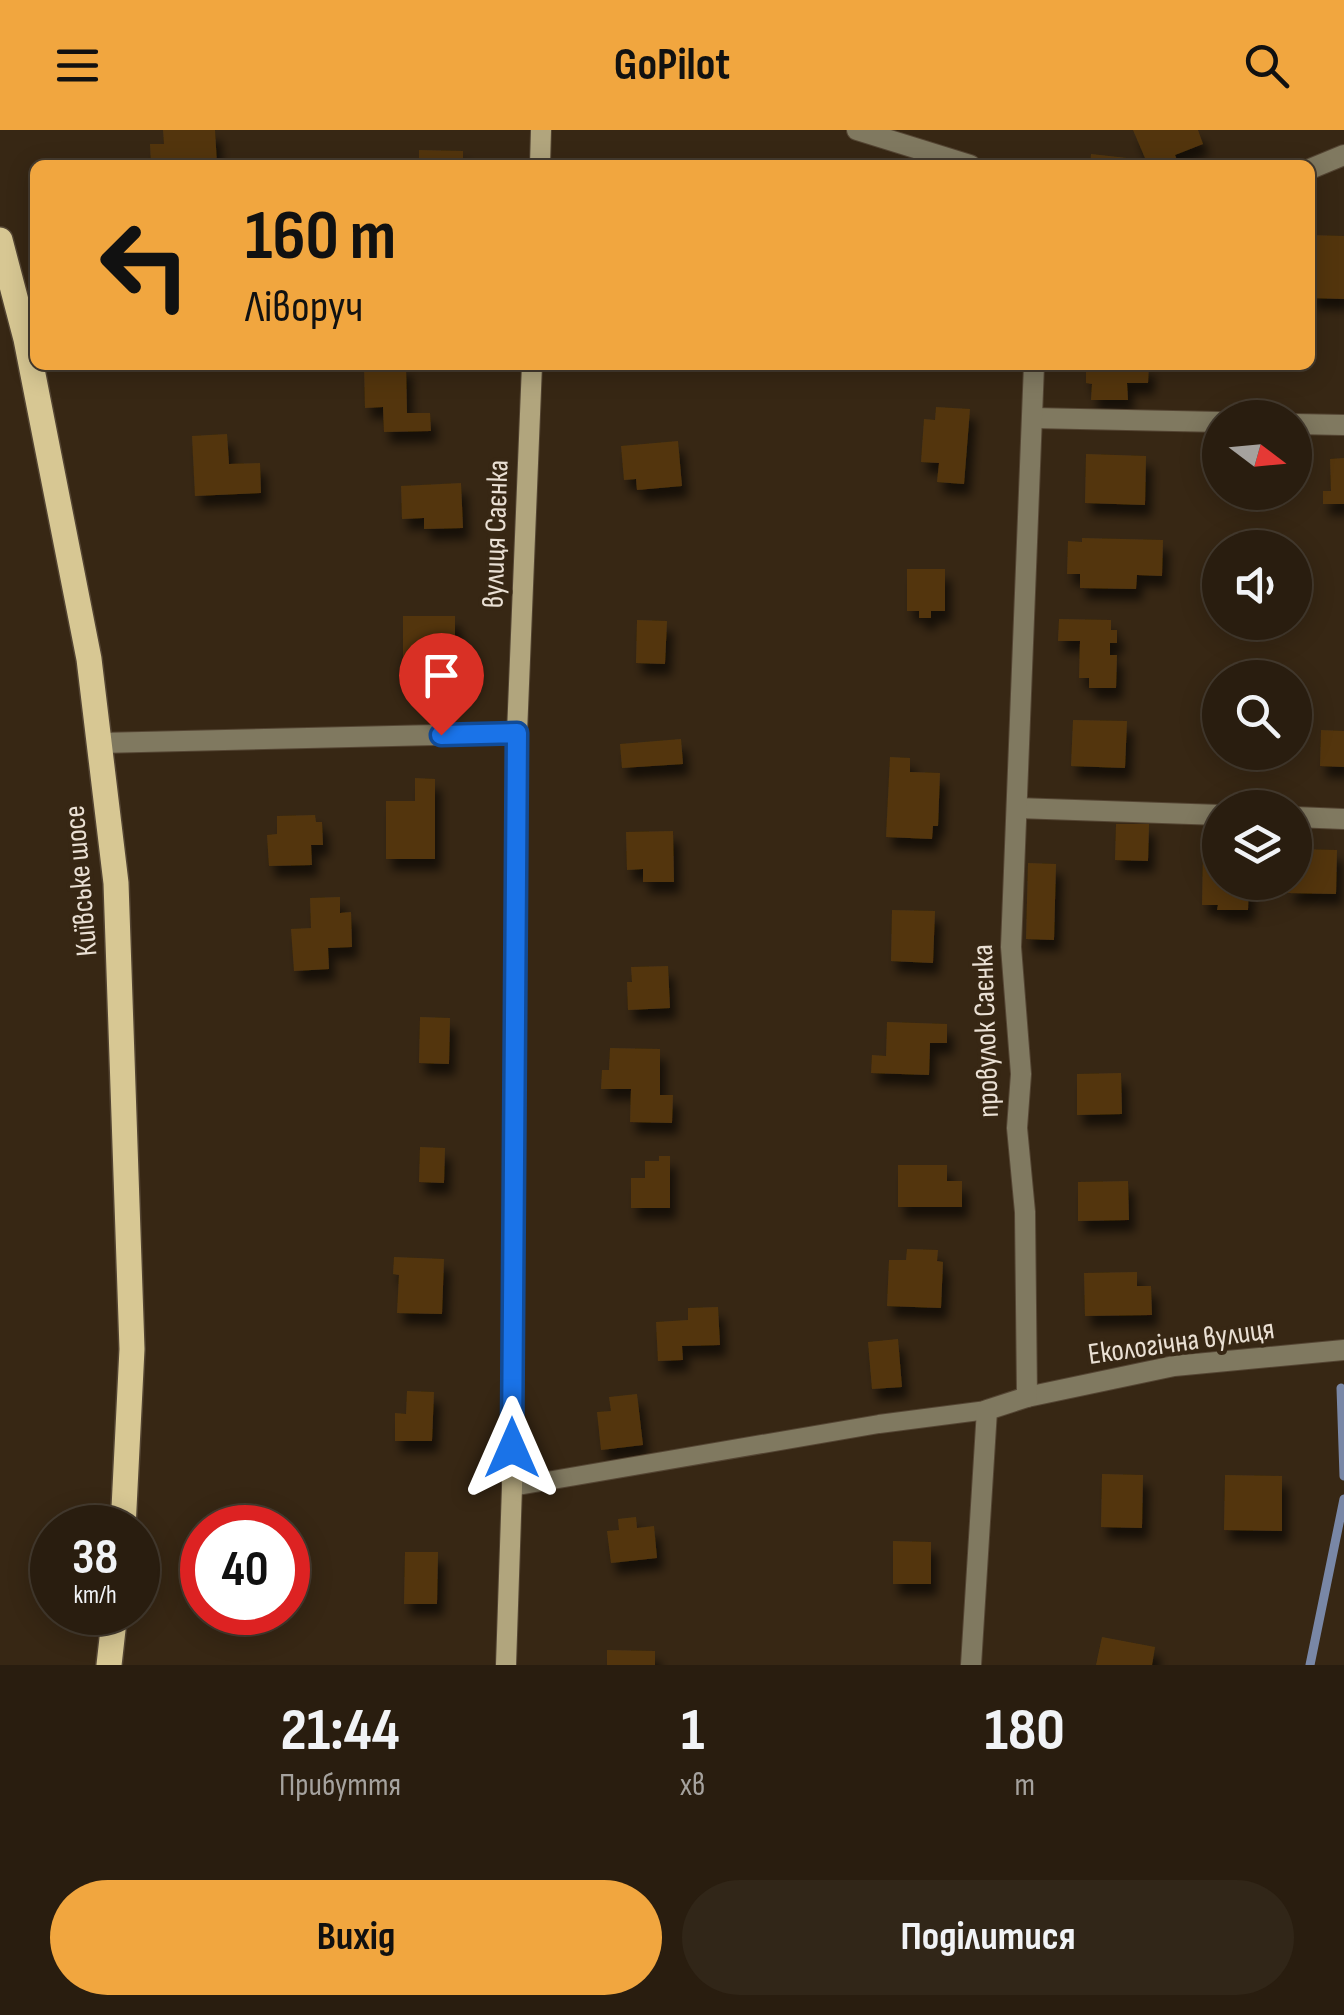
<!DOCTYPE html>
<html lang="uk">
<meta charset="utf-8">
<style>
body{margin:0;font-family:"Sofia Sans Condensed",sans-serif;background:#312618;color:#f1f3f6;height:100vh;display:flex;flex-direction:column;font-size:38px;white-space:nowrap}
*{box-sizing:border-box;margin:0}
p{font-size:32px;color:#a5a29e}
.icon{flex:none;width:55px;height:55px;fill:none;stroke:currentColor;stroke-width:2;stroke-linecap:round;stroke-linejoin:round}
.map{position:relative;height:1535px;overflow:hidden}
.sheet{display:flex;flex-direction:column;background:#291d0f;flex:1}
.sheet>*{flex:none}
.banner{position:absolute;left:30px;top:30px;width:1285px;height:210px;border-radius:15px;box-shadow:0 5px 25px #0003,0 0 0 2px #453b2f;background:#f1a63f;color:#111;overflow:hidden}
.needle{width:65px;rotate:106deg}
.buttons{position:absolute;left:1202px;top:270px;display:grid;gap:20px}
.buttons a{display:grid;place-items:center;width:110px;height:110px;border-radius:50%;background:#291d0f;box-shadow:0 5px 25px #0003,0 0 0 2px #453b2f;font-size:50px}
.speed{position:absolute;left:30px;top:1375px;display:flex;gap:20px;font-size:50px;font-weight:700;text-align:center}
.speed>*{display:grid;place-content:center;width:130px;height:130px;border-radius:50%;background:#291d0f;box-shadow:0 5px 25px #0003,0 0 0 2px #453b2f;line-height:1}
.speed small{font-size:25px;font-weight:400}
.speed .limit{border:15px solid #d22;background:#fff;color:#111}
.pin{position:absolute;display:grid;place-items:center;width:85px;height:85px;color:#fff;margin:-102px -42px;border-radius:50% 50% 50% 0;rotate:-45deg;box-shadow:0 0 10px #0007}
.pin .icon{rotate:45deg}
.me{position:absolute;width:110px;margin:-55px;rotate:0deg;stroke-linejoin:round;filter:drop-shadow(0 0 8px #0008)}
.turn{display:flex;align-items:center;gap:35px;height:210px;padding:0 50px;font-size:45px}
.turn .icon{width:130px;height:130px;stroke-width:2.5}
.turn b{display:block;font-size:70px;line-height:85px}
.eta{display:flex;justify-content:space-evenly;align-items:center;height:170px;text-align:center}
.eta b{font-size:60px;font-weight:700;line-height:70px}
.button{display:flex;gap:20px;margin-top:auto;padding:20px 50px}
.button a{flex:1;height:115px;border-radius:60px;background:#f1a63f;color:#111;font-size:40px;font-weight:700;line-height:115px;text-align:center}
.button a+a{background:#312618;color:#f1f3f6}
header{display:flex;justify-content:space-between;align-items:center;height:130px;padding:0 50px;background:#f1a63f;color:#111;font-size:45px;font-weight:700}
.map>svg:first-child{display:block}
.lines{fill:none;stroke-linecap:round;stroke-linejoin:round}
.stream{stroke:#7987a6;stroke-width:9}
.building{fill:#52360e;filter:url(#shadow)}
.lane-casing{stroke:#544533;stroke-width:20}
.street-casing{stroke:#544533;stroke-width:22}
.secondary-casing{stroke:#544533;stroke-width:22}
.primary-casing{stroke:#544533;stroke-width:28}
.lane{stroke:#807960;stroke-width:18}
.street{stroke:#807960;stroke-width:20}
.secondary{stroke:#b1a57d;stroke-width:20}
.primary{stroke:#d7c793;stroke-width:25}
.route-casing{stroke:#114b97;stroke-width:25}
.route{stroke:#1a73e8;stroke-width:18}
.labels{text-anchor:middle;stroke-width:8;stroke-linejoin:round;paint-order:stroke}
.street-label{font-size:30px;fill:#eae0d4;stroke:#372714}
</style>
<header><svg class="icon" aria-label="menu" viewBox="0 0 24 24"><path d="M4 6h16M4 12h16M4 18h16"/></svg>GoPilot<svg class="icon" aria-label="search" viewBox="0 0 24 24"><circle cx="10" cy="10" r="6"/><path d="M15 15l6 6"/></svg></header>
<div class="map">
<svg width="1344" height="1535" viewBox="0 0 1344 1535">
<defs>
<filter id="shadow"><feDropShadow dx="6" dy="11" stdDeviation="5" flood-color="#0009"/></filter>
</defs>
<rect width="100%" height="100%" fill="#372714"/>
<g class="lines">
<!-- stream -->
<g class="stream">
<polyline points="1341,1258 1344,1346"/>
<polyline points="1310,1535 1344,1369"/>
</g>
</g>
<!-- building -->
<g class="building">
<polygon points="163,0 215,0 217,35 151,35 150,14 164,14"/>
<polygon points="1133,0 1198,0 1203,14 1175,25 1179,35 1148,35"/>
<polygon points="419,20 463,21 463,35 419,35"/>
<polygon points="1091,24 1127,28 1126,35 1090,35"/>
<polygon points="1310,105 1344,106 1344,169 1310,168"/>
<polygon points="364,235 406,235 407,283 430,283 431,301 384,302 383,277 365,278"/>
<polygon points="1086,235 1149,235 1148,253 1127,253 1128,270 1091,270 1092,254 1086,253"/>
<polygon points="936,277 970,279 964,354 937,352 939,333 921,332 924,289 935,290"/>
<polygon points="227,304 229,334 260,333 261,363 195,366 192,306"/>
<polygon points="678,311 682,356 637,360 636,349 624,350 621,316"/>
<polygon points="1086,324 1146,326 1145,375 1085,373"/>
<polygon points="1344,328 1344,374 1323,374 1323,361 1331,361 1330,329"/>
<polygon points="461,353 463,398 424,399 424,388 402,389 401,356"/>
<polygon points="1082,408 1163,410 1162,446 1137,445 1136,459 1080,458 1080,444 1067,444 1068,411 1082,412"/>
<polygon points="907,439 945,439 945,481 931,481 931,488 919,488 919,481 907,481"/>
<rect x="403" y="486" width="52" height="45"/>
<polygon points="1059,489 1111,490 1111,500 1117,500 1117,513 1110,513 1110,525 1117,525 1116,558 1089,558 1089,548 1079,548 1080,511 1058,511"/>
<polygon points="637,490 667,491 665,534 636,533"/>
<polygon points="1073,590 1127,591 1125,638 1071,636"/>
<polygon points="1321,600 1344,601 1344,637 1320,636"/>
<polygon points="681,609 683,634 622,638 620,614"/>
<polygon points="890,627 910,628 910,642 940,643 938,696 933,696 932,709 886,707"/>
<polygon points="415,648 435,649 435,729 386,729 386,671 415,671"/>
<polygon points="315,685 316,692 322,692 323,715 311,715 312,735 269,736 267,705 277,704 277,686"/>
<polygon points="1116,694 1149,694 1148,731 1115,730"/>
<polygon points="673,701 674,752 643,752 643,739 627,740 626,702"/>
<polygon points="1295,719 1337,720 1336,764 1288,763 1288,752 1295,752"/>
<polygon points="1203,720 1220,720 1220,752 1249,752 1248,780 1217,780 1218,775 1202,775"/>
<polygon points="1028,733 1056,734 1054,810 1026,809"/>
<polygon points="340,767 340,783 351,782 352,817 328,818 329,839 294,841 291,799 311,798 310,768"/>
<polygon points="892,780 935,781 933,833 891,831"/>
<polygon points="668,836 670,878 628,880 627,852 632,852 631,837"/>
<polygon points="420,887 450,888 449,934 419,933"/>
<polygon points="887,892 947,894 947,913 930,913 929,945 871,943 872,925 886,926"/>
<polygon points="610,918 660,919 660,965 673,965 672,993 630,992 631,959 601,959 602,940 609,940"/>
<polygon points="1121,943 1122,984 1077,985 1077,944"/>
<polygon points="420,1017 445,1018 444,1053 419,1052"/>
<polygon points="659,1026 670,1026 670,1078 631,1078 631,1048 645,1048 645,1031 659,1031"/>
<polygon points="898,1035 947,1035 947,1051 962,1051 962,1077 898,1077"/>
<polygon points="1128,1051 1129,1090 1078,1091 1078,1052"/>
<polygon points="907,1119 938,1120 937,1131 943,1132 941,1178 887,1176 889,1130 906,1130"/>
<polygon points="394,1127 444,1129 442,1184 397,1183 399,1145 393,1144"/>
<polygon points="1137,1142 1137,1156 1151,1156 1152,1185 1085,1186 1084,1143"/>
<polygon points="718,1177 720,1215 682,1216 683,1230 658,1231 656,1192 688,1190 688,1178"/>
<polygon points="898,1209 902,1257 872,1259 868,1212"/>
<polygon points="407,1261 434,1262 432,1311 395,1311 395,1283 406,1284"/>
<polygon points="637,1264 643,1315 601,1320 597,1282 611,1281 609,1267"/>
<polygon points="1102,1344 1143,1345 1142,1398 1101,1397"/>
<polygon points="1225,1345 1282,1346 1282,1401 1224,1400"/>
<polygon points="636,1387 637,1398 654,1396 657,1428 611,1433 607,1401 619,1400 618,1389"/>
<polygon points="893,1411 931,1412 931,1454 893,1454"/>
<polygon points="405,1422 438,1422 437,1474 404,1474"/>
<polygon points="1102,1507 1155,1517 1152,1535 1096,1535"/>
<polygon points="607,1520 655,1521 655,1535 607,1535"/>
</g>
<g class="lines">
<!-- lane casing -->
<g class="lane-casing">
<polyline id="lane" points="512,1357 879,1294 987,1280"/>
</g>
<!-- street casing -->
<g class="street-casing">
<g id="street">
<polyline points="857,0 970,35"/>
<polyline points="1310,39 1344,25"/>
<polyline points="1033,288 1220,292"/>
<polyline points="1295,294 1344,295"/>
<polyline points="100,613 517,603"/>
<polyline points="1017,678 1220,685"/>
<polyline points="1295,687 1344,689"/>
<polyline points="1027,1267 1174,1236 1344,1220"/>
<polyline points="971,1535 987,1280 1027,1267 1025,1082 1017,998 1021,944 1011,817 1034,235"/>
</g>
</g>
<!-- secondary casing -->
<g class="secondary-casing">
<g id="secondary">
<polyline points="540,35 541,0"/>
<polyline points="506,1535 512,1357 517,603 532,235"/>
</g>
</g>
<!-- primary casing -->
<g class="primary-casing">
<g id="primary">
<polyline points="0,110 26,209 89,529 116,753 132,1219 123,1398"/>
<polyline points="109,1535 115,1482"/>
</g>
</g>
<!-- lane -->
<use href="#lane" class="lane"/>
<!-- street -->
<use href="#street" class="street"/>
<!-- secondary -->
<use href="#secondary" class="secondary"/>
<!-- primary -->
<use href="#primary" class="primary"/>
</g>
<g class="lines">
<!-- route casing -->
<g class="route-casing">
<polyline id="route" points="441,605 517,603 512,1318"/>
</g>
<!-- route -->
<use href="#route" class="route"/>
</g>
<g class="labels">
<!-- street labels -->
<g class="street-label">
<text transform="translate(495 404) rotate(-88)" y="10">вулиця Саєнка</text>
<text transform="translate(80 751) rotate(-95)" y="10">Київське шосе</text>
<text transform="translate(985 901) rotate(-92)" y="10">провулок Саєнка</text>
<text transform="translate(1181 1211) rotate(-8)" y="10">Екологічна вулиця</text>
</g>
</g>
</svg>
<div class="buttons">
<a><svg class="needle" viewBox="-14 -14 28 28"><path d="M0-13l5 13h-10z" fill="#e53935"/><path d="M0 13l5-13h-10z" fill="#a5a29e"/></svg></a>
<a><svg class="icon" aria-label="sound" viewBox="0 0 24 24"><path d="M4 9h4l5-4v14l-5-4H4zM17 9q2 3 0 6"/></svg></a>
<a><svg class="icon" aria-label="search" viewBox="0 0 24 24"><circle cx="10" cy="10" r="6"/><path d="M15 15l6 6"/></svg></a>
<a><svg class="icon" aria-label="layers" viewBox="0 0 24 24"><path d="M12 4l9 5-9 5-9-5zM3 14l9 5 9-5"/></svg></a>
</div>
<div class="speed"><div>38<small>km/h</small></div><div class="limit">40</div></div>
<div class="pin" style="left:441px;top:605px;background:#d93025"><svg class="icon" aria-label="arrive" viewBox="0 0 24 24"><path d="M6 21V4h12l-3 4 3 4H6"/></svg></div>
<svg class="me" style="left:512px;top:1318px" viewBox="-20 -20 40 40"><path d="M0-17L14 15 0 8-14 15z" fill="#1a73e8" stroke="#fff" stroke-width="4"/></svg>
<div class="banner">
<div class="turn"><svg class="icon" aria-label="left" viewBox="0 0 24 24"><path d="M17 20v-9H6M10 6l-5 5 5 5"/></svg><div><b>160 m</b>Ліворуч</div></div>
</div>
</div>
<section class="sheet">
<div class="eta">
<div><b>21:44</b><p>Прибуття</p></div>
<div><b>1</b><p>хв</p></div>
<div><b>180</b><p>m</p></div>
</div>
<div class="button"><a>Вихід</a><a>Поділитися</a></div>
</section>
